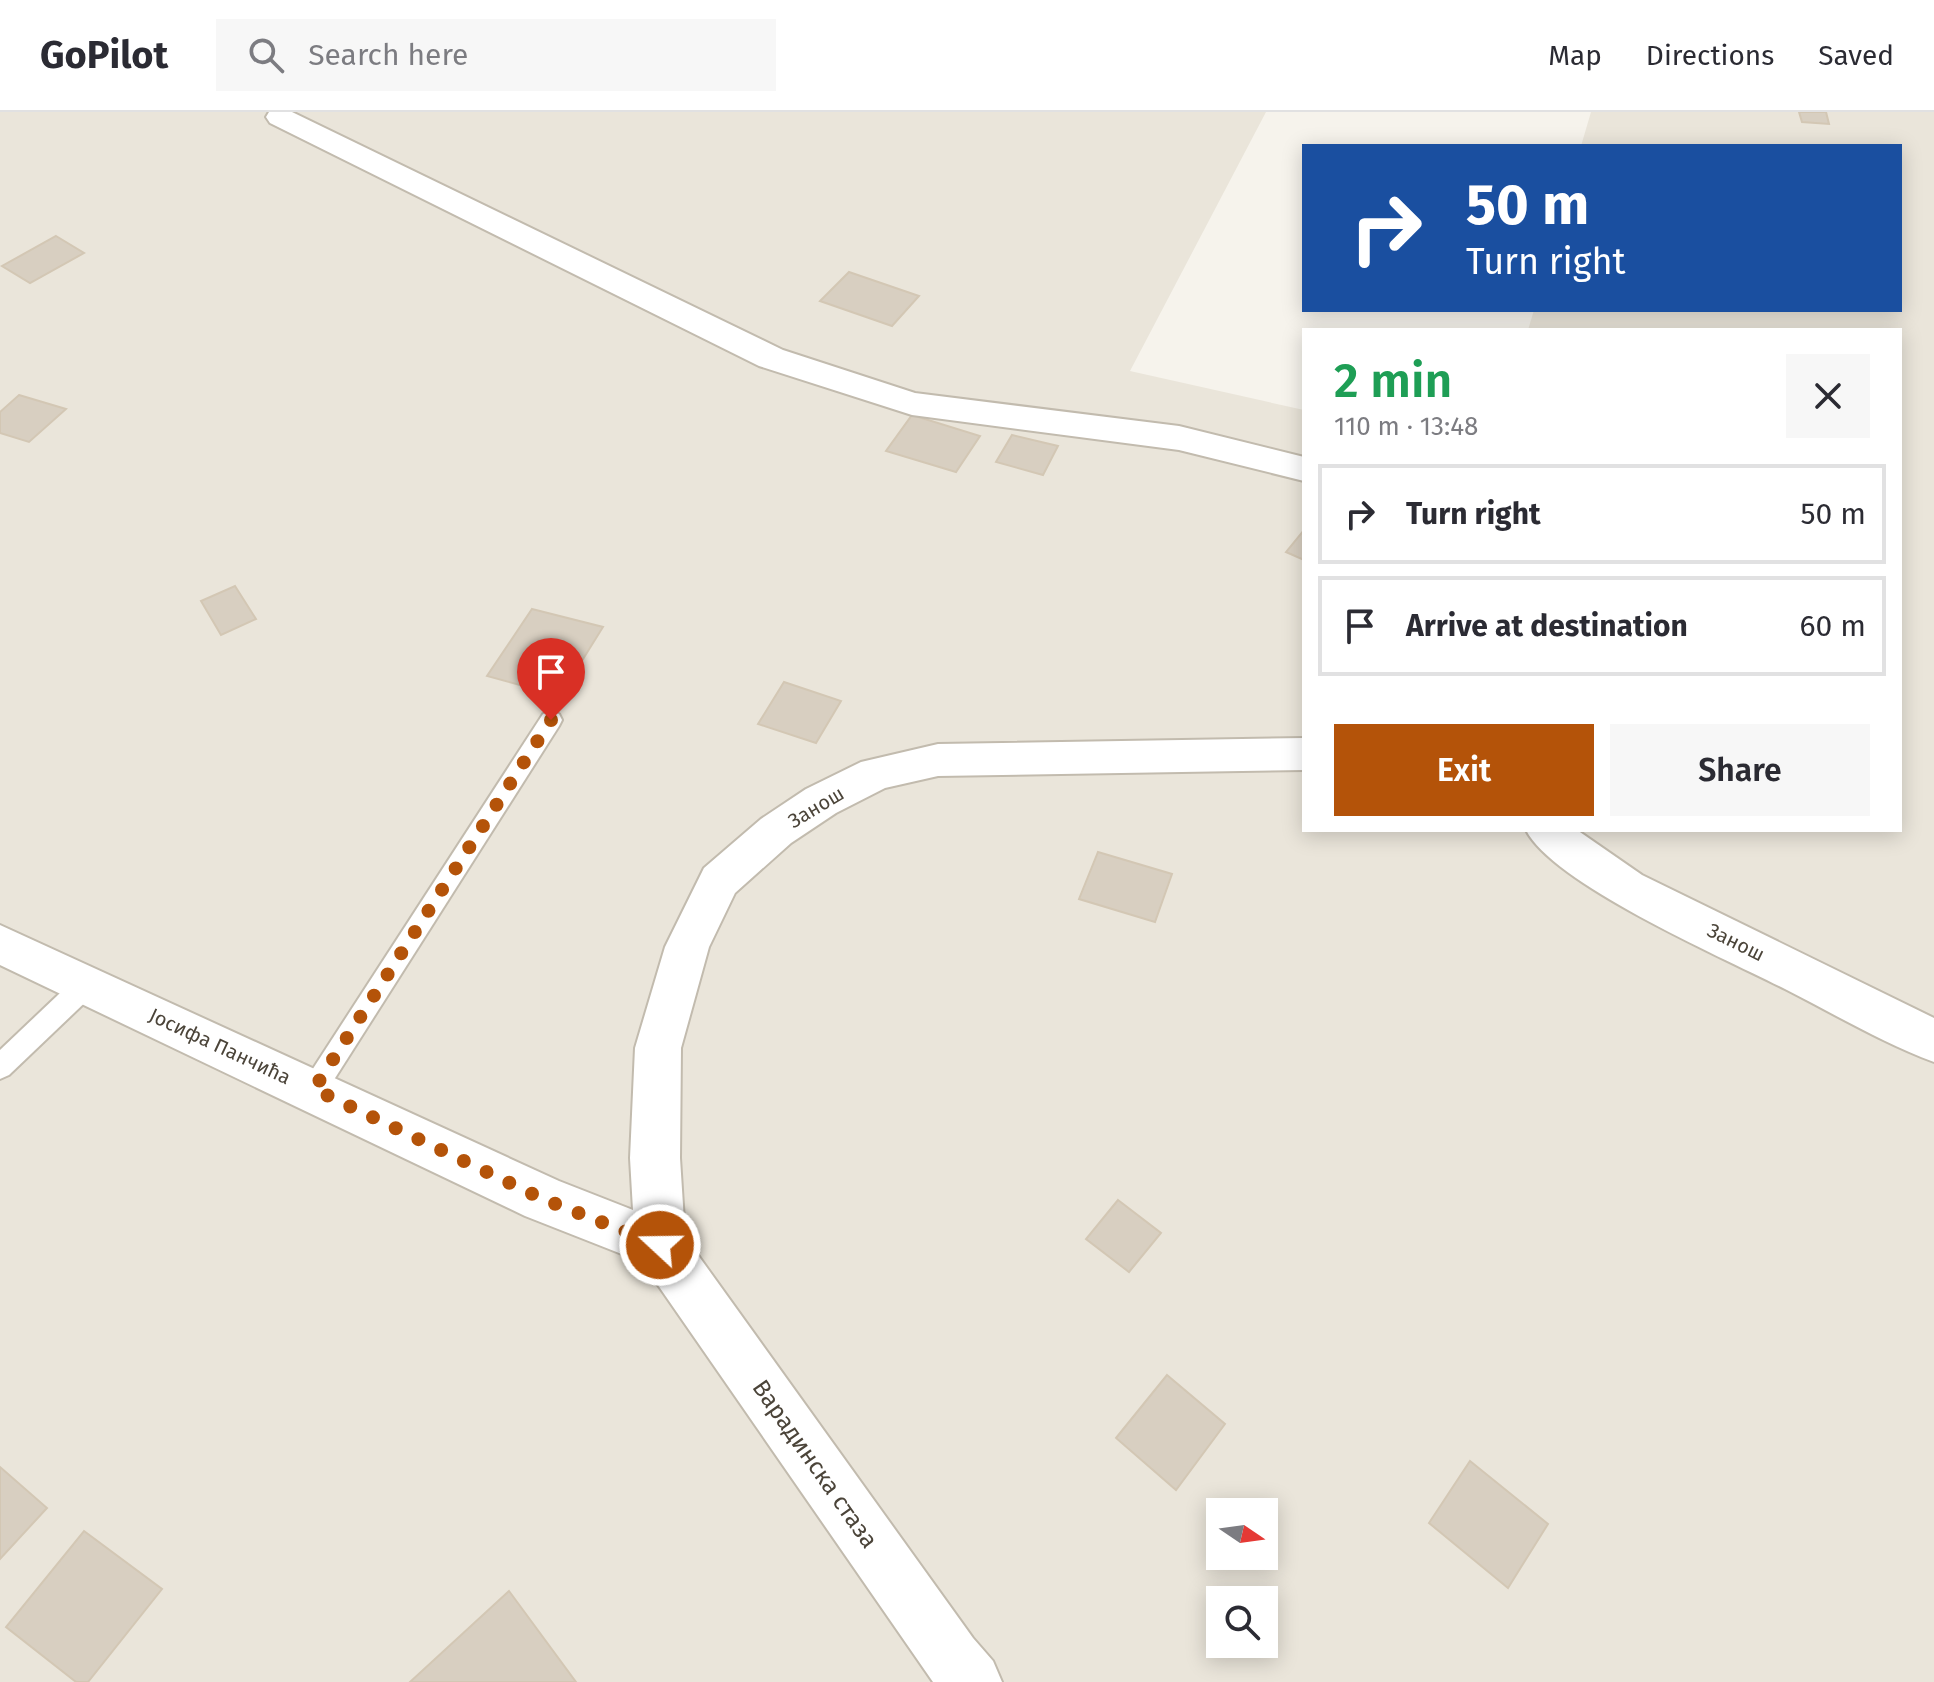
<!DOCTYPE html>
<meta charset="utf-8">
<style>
body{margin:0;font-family:"Fira Sans",sans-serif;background:#f7f7f7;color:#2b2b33;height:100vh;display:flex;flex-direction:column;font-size:30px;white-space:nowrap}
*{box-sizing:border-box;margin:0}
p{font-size:26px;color:#7c7c81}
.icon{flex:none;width:44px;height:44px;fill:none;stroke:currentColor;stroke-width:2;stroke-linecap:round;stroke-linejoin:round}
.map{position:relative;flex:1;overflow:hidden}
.side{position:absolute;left:1302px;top:216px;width:600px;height:504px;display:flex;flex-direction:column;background:#fff;border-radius:0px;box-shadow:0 4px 20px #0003}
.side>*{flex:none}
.guide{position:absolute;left:1302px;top:32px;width:600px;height:168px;border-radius:0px;box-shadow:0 4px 20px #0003;background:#1a4fa0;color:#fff;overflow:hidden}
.needle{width:52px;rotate:103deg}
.buttons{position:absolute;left:1206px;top:1386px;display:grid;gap:16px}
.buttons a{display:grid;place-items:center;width:72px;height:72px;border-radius:0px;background:#fff;box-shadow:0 4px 20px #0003;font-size:40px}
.pin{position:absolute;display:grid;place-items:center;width:68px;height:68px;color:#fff;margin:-82px -34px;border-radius:50% 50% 50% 0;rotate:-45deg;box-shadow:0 0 8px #0007}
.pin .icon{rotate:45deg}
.me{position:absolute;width:88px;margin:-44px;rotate:291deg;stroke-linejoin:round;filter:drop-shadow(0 0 6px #0008)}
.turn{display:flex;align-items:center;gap:28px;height:168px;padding:0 32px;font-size:36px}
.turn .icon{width:104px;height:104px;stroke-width:2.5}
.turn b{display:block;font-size:56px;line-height:68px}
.round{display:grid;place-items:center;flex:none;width:84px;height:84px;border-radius:0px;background:#f7f7f7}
.overview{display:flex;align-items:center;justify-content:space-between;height:136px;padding:0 32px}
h1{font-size:48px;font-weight:600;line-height:60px;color:#1e9e55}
.action{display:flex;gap:16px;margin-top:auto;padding:16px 32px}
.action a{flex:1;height:92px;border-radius:0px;background:#b45309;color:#fff;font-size:32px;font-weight:600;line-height:92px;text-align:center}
.action a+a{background:#f7f7f7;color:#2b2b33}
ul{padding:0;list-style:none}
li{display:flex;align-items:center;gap:24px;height:100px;margin:0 16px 12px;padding:0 16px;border:4px solid #e1e1e2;border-radius:0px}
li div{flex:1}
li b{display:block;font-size:30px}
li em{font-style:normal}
header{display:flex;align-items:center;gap:48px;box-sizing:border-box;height:112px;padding:0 40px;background:#fff;border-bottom:2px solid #e1e1e2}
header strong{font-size:38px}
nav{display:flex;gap:44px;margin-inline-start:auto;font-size:28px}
.search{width:560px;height:72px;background:#f7f7f7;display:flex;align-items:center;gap:20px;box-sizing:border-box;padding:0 28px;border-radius:0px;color:#7c7c81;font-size:30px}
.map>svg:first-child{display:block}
.residential{fill:#eae5da;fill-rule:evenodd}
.building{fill:#d8cfc1;stroke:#d3c7b4;stroke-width:2}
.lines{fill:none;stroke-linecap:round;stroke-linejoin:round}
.lane-casing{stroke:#c2bbae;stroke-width:4}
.street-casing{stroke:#c2bbae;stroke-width:4}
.lane{fill:#fff;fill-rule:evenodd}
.street{fill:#fff;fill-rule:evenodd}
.route{stroke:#b45309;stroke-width:14;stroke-dasharray:0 25.2}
.labels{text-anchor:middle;stroke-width:8;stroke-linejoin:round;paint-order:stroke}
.street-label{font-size:20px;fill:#4b4439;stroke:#fff}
.near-street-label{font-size:24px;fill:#4b4439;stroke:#fff}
</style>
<header>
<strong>GoPilot</strong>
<div class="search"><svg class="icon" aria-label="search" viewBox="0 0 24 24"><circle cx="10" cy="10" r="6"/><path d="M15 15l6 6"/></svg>Search here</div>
<nav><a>Map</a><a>Directions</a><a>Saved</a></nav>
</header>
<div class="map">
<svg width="1934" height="1570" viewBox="0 0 1934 1570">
<rect width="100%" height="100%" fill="#f6f3ec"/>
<!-- residential -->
<path class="residential" d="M0 0H1266L1130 259 1304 298V718H1900V218H1528L1534 198H1900V34H1581L1591 0H1934V1570H0ZM1220 1400H1264V1444H1220ZM1220 1488H1264V1532H1220Z"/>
<!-- building -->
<g class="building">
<polygon points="1799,0 1826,0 1829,12 1802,10"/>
<polygon points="56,124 84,141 30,171 2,154"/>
<polygon points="849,160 919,184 892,214 820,189"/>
<polygon points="19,283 66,297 29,330 0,321 0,300"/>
<polygon points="912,303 980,324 956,360 886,339"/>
<polygon points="1012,323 1058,334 1043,363 996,350"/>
<polygon points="1304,418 1304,448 1286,440"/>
<polygon points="235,474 256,507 221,523 201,489"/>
<polygon points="532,497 603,515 560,584 487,564"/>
<polygon points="784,570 841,589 816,631 758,612"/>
<polygon points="1098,740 1172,762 1155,810 1079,787"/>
<polygon points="1118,1088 1161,1121 1129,1160 1086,1127"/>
<polygon points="1167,1263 1225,1312 1176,1378 1116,1326"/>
<polygon points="1470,1349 1548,1412 1508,1476 1429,1411"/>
<polygon points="0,1355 47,1396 0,1447"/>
<polygon points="84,1419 162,1477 88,1570 76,1570 6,1515"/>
<polygon points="509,1479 576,1570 410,1570"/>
</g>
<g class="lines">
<!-- lane casing -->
<g class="lane-casing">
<g id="lane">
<polygon points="551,599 559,602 562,608 559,614 323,985 314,989 305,985 301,977 305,969 543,602"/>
<polygon points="87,861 96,864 99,872 96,880 9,963 0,967 0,938 78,864"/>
</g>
</g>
<!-- street casing -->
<g class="street-casing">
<g id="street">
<polygon points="269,0 292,0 783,238 915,281 1179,314 1304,345 1304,369 1179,338 912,303 759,254 270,11 266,5"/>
<polygon points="1304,626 1304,658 938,664 885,676 836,701 791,731 735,781 709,835 681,936 680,1046 685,1125 973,1526 993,1549 1002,1570 933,1570 642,1150 525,1104 0,853 0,813 559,1069 633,1098 630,1046 635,936 665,835 704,756 761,707 806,677 861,650 938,632"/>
<path d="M1526 718H1577L1642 763 1934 906V950C1883 931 1834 902 1785 877 1726 847 1553 772 1526 718Z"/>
</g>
</g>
<!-- lane -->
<use href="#lane" class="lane"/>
<!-- street -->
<use href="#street" class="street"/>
</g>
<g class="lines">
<!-- route -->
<polyline class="route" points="551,608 314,977 543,1087 660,1133"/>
</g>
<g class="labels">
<!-- street labels -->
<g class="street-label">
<text transform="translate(816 695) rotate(-31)" y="7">Занош</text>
<text transform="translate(1736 830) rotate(26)" y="7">Занош</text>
<text transform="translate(220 934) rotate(25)" y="7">Јосифа Панчића</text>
</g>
<!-- near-street labels -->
<g class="near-street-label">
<text transform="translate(815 1352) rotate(55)" y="8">Варадинска стаза</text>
</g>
</g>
</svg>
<div class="buttons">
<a><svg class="needle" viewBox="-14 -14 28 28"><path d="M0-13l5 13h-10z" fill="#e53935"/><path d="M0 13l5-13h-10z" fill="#7c7c81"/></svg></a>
<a><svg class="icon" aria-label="search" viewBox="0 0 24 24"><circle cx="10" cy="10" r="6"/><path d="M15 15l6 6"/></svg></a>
</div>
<div class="pin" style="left:551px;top:608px;background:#d93025"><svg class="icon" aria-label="arrive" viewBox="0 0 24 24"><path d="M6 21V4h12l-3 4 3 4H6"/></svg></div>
<svg class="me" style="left:660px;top:1133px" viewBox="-20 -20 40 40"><circle r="17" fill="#b45309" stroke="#fff" stroke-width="3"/><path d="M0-11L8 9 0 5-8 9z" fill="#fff"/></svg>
<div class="guide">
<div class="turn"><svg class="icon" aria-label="right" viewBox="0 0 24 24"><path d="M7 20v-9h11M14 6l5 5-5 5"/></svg><div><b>50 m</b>Turn right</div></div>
</div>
<section class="side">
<div class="overview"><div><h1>2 min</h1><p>110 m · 13:48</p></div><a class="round"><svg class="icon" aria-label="close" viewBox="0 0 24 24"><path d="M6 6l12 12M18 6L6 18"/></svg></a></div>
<ul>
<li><svg class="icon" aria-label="right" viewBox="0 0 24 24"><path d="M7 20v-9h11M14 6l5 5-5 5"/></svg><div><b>Turn right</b></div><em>50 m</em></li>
<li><svg class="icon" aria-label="arrive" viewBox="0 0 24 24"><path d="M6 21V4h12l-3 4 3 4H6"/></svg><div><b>Arrive at destination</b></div><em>60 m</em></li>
</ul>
<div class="action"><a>Exit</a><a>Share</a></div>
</section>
</div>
